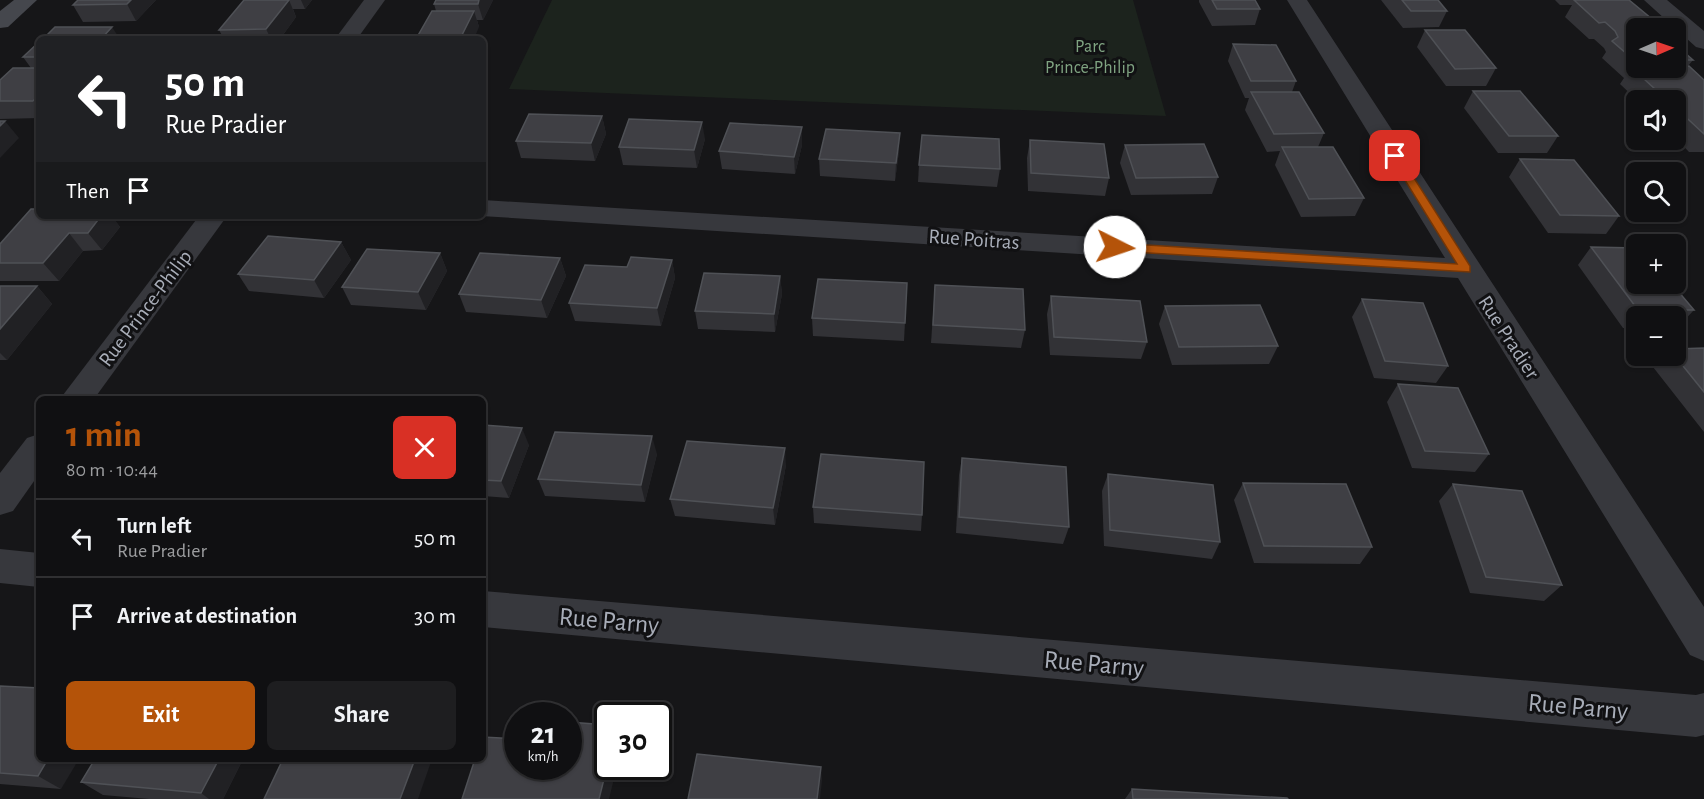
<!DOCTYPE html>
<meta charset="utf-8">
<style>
body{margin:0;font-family:"Alegreya Sans",sans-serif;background:#1e1e20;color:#f1f3f6;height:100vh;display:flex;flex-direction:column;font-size:22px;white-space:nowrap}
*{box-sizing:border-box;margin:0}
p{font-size:20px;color:#9c9d9f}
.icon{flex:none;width:33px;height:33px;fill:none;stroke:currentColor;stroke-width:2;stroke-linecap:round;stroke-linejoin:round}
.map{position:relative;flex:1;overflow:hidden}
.side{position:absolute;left:36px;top:396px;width:450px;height:366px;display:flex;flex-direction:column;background:#101012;border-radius:9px;box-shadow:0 2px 4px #0004,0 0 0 2px #303032}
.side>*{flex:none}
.hud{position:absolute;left:36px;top:36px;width:450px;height:183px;border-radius:9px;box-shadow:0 2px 4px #0004,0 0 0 2px #303032;background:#202124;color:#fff;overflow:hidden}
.needle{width:39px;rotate:88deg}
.controls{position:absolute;left:1626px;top:18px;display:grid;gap:12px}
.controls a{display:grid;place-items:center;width:60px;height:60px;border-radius:9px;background:#101012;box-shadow:0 2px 4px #0004,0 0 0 2px #303032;font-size:30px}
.speed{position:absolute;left:504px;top:702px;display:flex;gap:12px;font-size:30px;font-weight:700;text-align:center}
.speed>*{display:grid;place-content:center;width:78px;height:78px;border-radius:50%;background:#101012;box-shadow:0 2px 4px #0004,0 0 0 2px #303032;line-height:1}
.speed small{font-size:15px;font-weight:400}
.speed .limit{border:3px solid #111;border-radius:9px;background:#fff;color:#111}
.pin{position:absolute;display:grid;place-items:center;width:51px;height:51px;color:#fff;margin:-26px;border-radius:12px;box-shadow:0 3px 9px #0006}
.me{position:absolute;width:66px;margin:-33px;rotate:94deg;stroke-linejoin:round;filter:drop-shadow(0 0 4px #0008)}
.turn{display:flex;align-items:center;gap:21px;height:126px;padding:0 30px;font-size:27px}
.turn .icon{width:78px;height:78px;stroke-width:2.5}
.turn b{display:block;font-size:42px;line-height:51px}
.then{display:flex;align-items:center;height:57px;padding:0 30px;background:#0003;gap:12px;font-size:22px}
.round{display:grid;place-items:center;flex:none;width:63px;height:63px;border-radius:9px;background:#1e1e20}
.headline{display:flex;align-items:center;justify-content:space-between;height:102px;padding:0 30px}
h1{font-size:36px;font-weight:700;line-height:45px;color:#b45309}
.primary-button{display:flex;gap:12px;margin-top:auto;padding:12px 30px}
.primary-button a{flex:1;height:69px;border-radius:9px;background:#b45309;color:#fff;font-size:24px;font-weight:700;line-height:69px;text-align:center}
.primary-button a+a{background:#1e1e20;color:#f1f3f6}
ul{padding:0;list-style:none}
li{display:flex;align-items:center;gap:18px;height:78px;padding:0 30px;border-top:2px solid #303032}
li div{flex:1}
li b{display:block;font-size:22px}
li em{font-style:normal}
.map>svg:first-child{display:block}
.green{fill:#1c231d}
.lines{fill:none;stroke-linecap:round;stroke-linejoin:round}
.street{fill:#37383d;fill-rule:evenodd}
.secondary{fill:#45474d;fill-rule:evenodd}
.wall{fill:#323236}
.shaded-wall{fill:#212124}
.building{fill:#3f3f44;stroke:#4f5156;stroke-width:1.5}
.route{fill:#b45309;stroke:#753606;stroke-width:1.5}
.labels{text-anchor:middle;stroke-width:6;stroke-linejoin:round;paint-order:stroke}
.far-park-label{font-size:18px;fill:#7fa381;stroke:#111113}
.street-label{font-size:21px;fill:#a8adb8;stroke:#111113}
.near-street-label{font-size:26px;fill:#a8adb8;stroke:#111113}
</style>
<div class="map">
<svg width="1704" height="799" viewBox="0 0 1704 799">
<rect width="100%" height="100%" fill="#161618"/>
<!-- green -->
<polygon class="green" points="552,0 1133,0 1166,116 509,89"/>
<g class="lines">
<!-- street -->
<g class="street">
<polygon points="364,0 385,0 357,39 335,39"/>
<polygon points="1287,0 1307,0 1704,607 1704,661 1690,655 1458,278 481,216 483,200 1445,258"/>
<polygon points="1644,0 1667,0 1704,31 1704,49 1696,47"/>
<polygon points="199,216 227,216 94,399 60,399"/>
<polygon points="39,434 39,474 13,511 0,515 0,473 27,438"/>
<polygon points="0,549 39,553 39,587 0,583"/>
<polygon points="483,591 1696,695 1704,693 1704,735 1696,737 483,627"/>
</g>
<!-- secondary -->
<polygon class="secondary" points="14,0 37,0 8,27 0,28 0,11"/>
</g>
<!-- wall -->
<g class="wall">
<polygon points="156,0 136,21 83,22 73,5"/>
<polygon points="246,0 312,0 305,9 293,9 296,17 280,39 224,39 219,30"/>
<polygon points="436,0 493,0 483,20 477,20 479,27 436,11 434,4"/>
<polygon points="1199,0 1255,0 1260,9 1255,25 1212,26 1199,2"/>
<polygon points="1381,0 1438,0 1447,11 1439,27 1403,28"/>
<polygon points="1555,0 1629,0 1652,19 1646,28 1636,28 1636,68 1676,68 1676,45 1693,60 1688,66 1704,80 1704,152 1689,152 1676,138 1676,100 1637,100 1620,84 1624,78 1602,58 1606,52 1604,48 1594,39 1589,39 1565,17 1572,5 1560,5"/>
<polygon points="1425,30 1496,68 1486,86 1446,86 1417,47"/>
<polygon points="39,42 39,118 0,119 0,80 31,68 23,57"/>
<polygon points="1233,44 1296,81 1292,92 1324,133 1318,147 1364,198 1355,216 1301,217 1275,165 1280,151 1267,152 1245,110 1249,98 1245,98 1228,61"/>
<polygon points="1473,91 1558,136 1547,153 1498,153 1464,108"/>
<polygon points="602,116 606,134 595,161 521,158 516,141"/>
<polygon points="802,127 802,145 795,174 722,169 719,151"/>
<polygon points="705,139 697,168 623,165 619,147"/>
<polygon points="1030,140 1109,178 1105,196 1028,191 1027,158"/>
<polygon points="1125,145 1218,177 1212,194 1131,195 1120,163"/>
<polygon points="899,151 895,181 820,176 819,159"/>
<polygon points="1520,159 1619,216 1606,234 1548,233 1509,177"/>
<polygon points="919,165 1000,169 997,187 918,182"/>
<polygon points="39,216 133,216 132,217 112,217 120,227 102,250 83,251 59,281 0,281 0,244"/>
<polygon points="341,242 351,260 324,298 249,291 238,274"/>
<polygon points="1591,247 1694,310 1677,328 1676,328 1676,316 1636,316 1636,328 1623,328 1578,265"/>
<polygon points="440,253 447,271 426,310 351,305 342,287"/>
<polygon points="560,258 566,276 547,318 466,312 459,294"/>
<polygon points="672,260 675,278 661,326 575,321 569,303 627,267"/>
<polygon points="780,276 782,294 775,332 698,329 695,311"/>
<polygon points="907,283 904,341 813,336 812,318"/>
<polygon points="935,285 1025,330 1021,348 931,343"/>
<polygon points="0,286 37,286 52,304 7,360 0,360"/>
<polygon points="1051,296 1147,342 1141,359 1050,355 1047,314"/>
<polygon points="1362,299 1448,366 1436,383 1374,378 1352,317"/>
<polygon points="1165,306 1278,346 1269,364 1172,365 1159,324"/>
<polygon points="1704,348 1704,432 1653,367 1663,356 1676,356"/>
<polygon points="1398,384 1489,454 1475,472 1412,468 1387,402"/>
<polygon points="483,425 529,445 509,498 483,496"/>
<polygon points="657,454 645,502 545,496 538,479"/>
<polygon points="962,458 1069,527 1063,544 956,533 959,475"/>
<polygon points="786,465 775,525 675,516 670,499"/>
<polygon points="1108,474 1220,542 1212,559 1104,546 1102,491"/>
<polygon points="1243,483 1372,547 1360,564 1254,563 1234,500"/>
<polygon points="1453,484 1562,585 1544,601 1470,593 1439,501"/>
<polygon points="813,507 922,515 921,531 814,523"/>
<polygon points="0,686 61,789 0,784"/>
<polygon points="95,759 243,759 223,799 149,799 103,795 81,782"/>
<polygon points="1132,789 1288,799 1125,799"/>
</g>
<!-- shaded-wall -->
<g class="shaded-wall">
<polygon points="131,0 156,0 136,21 127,4"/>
<polygon points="289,0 296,17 280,39 271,39 266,29"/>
<polygon points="301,0 312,0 305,9"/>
<polygon points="479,0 493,0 483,20 478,4"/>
<polygon points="474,11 479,27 474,39 460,39"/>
<polygon points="112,27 120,39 101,39"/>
<polygon points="39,95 39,109 33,101"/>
<polygon points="602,116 606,134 595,161 591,143"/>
<polygon points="5,121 19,138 0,158 0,126"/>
<polygon points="702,122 705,139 697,168 694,150"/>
<polygon points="802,127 802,145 795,174 794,157"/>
<polygon points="900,133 899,151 895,181 896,163"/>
<polygon points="101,216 112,216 120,227 102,250 88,233"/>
<polygon points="69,233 83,251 59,281 43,263"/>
<polygon points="341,242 351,260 324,298 314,280"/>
<polygon points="440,253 447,271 426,310 418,292"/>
<polygon points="560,258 566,276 547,318 541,300"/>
<polygon points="672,260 675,278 661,326 657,308"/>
<polygon points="780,276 782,294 775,332 774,314"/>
<polygon points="37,286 52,304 7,360 0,353 0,329"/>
<polygon points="522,428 529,445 509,498 501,481"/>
<polygon points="652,436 657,454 645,502 641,485"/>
<polygon points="785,448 786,465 775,525 773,508"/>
<polygon points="48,759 79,759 61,789 38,776"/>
<polygon points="219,759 243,759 223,799 209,799 201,793"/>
<polygon points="415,759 432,759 418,799 400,799"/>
<polygon points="608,763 608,766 617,766 609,799 599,799"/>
<polygon points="821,767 822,780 820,799 817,799"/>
</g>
<!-- building -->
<g class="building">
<polygon points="78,0 131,0 127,4 73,5"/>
<polygon points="244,0 289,0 266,29 219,30"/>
<polygon points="436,0 479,0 478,4 434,4"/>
<polygon points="1212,0 1255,0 1260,9 1217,9"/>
<polygon points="1402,0 1438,0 1447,11 1411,11"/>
<polygon points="1574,0 1629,0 1652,19 1632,19 1643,28 1636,28 1636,61 1635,61 1612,41 1618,37 1615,31 1605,22 1599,23"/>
<polygon points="432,11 474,11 460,39 416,39"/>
<polygon points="55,27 112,27 101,39 43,39"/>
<polygon points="1425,30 1465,30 1496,68 1455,69"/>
<polygon points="39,42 39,57 23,57"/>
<polygon points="1233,44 1276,45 1296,81 1251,81"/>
<polygon points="1676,45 1693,60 1676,60"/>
<polygon points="1689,66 1704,80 1704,134 1676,108 1676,100 1667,100 1631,67 1676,68 1676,67"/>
<polygon points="13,68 39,68 39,95 33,101 0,101 0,80"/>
<polygon points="1473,91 1520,91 1558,136 1509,136"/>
<polygon points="1251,92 1299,92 1324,133 1274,134"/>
<polygon points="529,114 602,116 591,143 516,141"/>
<polygon points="629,119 702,122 694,150 619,147"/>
<polygon points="0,121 5,121 0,126"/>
<polygon points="730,123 802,127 794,157 719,151"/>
<polygon points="826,129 900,133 896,163 819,159"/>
<polygon points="922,135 999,139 1000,169 919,165"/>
<polygon points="1030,140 1104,144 1109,178 1031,173"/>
<polygon points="1204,144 1218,177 1136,178 1125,145"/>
<polygon points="1282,147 1333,147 1364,198 1309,199"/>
<polygon points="1520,159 1574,160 1619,216 1560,215"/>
<polygon points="31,209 39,209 39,216 101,216 88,233 69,233 43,263 0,263 0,244"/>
<polygon points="268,236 341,242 314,280 238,274"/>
<polygon points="1591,247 1636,248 1636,284 1672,284 1694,310 1638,310"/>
<polygon points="367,249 440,253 418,292 342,287"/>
<polygon points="480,253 560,258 541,300 459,294"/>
<polygon points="631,257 672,260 657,308 569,303 585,265 627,267"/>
<polygon points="704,273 780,276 774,314 695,311"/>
<polygon points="818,279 907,283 905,323 812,318"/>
<polygon points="935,285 1023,289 1025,330 933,325"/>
<polygon points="0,286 37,286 0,329"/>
<polygon points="1051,296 1140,301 1147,342 1054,337"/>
<polygon points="1362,299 1423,303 1448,366 1385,361"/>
<polygon points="1260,305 1278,346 1179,347 1165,306"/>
<polygon points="1704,348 1704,392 1675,356 1676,356 1676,349"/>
<polygon points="1398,384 1458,388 1489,454 1425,451"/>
<polygon points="483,425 522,428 501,481 483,480"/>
<polygon points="555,432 652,436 641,485 538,479"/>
<polygon points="687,441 785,448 773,508 670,499"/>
<polygon points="821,454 924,462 922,515 813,507"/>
<polygon points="962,458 1066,467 1069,527 959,517"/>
<polygon points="1108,474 1213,485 1220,542 1110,530"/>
<polygon points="1243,483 1346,484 1372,547 1264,546"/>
<polygon points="1453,484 1522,491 1562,585 1486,577"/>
<polygon points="0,686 39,688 39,759 48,759 38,776 0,773"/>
<polygon points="568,722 608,725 608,763 599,799 462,799 475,759 483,759 483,737 518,739 518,766 568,766"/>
<polygon points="697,754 821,767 817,799 688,799"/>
<polygon points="95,759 219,759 201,793 81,782"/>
<polygon points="283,759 415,759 400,799 264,799"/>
<polygon points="1132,789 1287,798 1288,799 1133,799"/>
</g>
<!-- route -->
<polygon class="route" points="1395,153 1400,156 1470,266 1470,272 1115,251 1109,247 1115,243 1457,264 1390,156"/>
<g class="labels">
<!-- far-park labels -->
<g class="far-park-label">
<text x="1090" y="52">Parc<tspan x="1090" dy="21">Prince-Philip</tspan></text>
</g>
<!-- street labels -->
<g class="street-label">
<text transform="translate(974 239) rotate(4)" y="7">Rue Poitras</text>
<text transform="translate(145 308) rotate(-53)" y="7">Rue Prince-Philip</text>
<text transform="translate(1509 337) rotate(57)" y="7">Rue Pradier</text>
</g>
<!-- near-street labels -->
<g class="near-street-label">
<text transform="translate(609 620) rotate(5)" y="9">Rue Parny</text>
<text transform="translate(1094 663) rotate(5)" y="9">Rue Parny</text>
<text transform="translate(1578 706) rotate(5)" y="9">Rue Parny</text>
</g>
</g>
</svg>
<div class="controls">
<a><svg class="needle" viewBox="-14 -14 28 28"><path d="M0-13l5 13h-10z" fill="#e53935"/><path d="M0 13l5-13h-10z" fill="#9c9d9f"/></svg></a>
<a><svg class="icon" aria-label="sound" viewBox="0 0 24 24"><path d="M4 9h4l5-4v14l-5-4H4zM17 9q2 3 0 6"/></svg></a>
<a><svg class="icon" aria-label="search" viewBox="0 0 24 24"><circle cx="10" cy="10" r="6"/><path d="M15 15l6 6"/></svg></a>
<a>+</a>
<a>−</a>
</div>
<div class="speed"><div>21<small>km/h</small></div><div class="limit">30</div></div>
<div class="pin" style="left:1395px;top:156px;background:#d93025"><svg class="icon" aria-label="arrive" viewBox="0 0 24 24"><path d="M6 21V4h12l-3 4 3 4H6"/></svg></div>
<svg class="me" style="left:1115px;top:247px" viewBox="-20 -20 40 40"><circle r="19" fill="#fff"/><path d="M0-13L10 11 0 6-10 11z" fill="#b45309"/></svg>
<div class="hud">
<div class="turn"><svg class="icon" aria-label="left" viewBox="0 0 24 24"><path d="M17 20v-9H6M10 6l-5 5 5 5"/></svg><div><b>50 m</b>Rue Pradier</div></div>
<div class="then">Then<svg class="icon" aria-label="arrive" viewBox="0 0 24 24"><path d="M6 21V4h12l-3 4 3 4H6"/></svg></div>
</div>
<section class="side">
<div class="headline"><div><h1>1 min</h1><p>80 m · 10:44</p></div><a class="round" style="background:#d93025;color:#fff"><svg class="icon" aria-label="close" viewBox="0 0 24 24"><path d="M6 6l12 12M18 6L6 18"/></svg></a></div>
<ul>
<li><svg class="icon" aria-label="left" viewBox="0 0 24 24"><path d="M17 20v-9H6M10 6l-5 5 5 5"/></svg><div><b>Turn left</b><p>Rue Pradier</p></div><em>50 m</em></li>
<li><svg class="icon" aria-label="arrive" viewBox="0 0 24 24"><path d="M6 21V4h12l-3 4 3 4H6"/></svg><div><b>Arrive at destination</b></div><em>30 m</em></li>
</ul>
<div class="primary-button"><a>Exit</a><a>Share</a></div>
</section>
</div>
